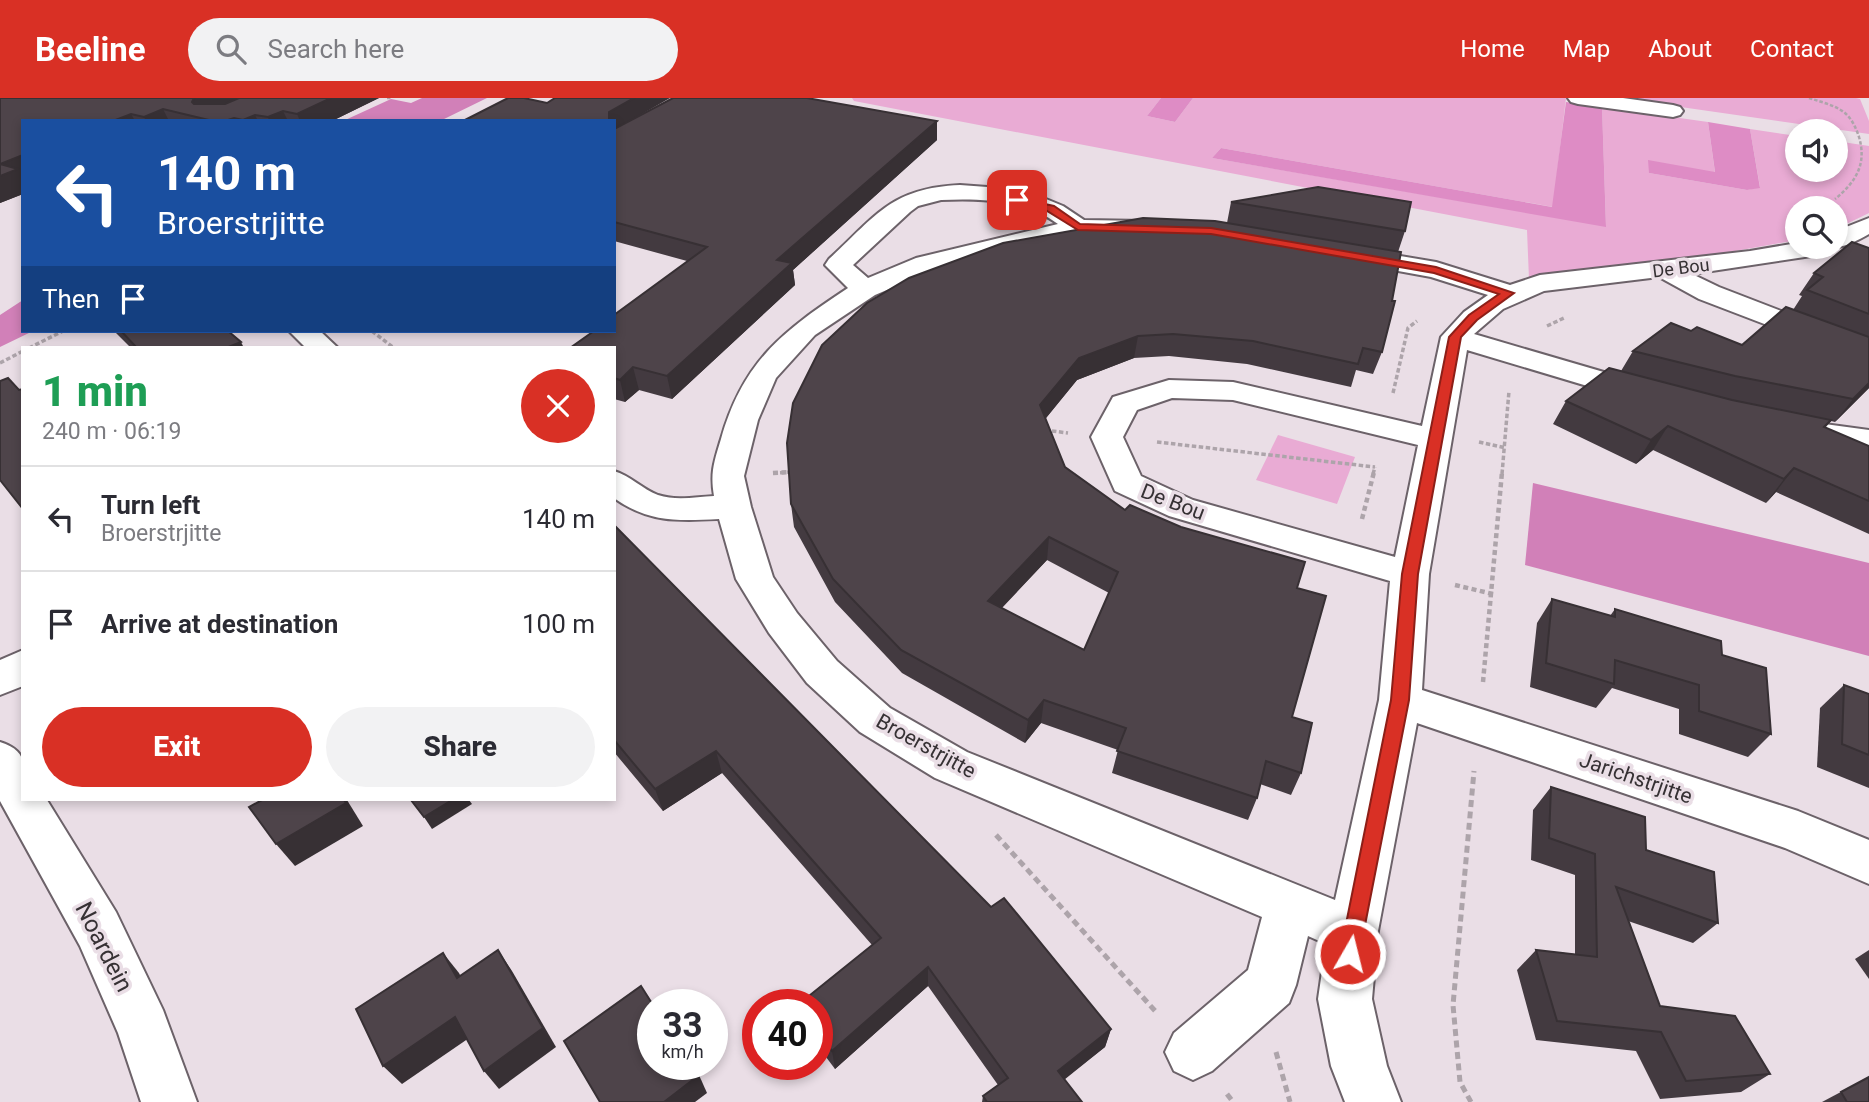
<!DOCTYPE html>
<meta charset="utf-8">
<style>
body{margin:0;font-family:Roboto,sans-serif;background:#f2f2f3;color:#2b2b33;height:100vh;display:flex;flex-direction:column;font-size:26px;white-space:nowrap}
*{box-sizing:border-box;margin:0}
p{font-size:23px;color:#7c7c81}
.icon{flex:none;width:38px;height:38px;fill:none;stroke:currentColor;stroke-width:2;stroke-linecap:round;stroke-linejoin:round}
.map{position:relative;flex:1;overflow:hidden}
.panel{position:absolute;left:21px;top:248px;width:595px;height:455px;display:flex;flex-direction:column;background:#fff;border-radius:0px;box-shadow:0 4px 10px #0003}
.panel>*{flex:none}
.top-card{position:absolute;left:21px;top:21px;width:595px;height:214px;border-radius:0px;box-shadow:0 4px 10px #0003;background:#1a4fa0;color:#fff;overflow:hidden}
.fabs{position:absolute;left:1785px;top:21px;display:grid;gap:14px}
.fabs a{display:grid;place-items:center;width:63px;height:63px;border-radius:50%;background:#fff;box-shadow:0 4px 10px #0003;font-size:35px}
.speed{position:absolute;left:637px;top:891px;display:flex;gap:14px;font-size:35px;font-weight:700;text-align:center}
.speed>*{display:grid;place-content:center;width:91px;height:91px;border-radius:50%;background:#fff;box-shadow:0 4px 10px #0003;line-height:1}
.speed small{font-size:18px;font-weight:400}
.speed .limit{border:10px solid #d22;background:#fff;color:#111}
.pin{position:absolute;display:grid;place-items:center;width:60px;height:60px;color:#fff;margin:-30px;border-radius:14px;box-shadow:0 4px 10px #0006}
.me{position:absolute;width:77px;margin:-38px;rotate:8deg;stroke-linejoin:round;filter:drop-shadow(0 0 5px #0008)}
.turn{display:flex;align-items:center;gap:24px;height:147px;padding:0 21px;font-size:32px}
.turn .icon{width:91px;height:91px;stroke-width:2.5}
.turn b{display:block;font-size:49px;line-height:60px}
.then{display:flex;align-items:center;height:66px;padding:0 21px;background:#0003;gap:14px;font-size:26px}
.round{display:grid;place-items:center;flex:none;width:74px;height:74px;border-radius:37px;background:#f2f2f3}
.overview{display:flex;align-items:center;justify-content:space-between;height:119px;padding:0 21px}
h1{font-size:42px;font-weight:800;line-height:52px;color:#1e9e55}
.action{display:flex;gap:14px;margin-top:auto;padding:14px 21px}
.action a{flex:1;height:80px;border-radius:42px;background:#d93025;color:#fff;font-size:28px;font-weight:800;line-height:80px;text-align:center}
.action a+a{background:#f2f2f3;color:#2b2b33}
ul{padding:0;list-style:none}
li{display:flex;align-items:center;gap:21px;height:105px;padding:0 21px;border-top:2px solid #e1e1e2}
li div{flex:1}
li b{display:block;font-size:26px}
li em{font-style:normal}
header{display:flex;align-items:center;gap:42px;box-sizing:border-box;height:98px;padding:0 35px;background:#d93025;color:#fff}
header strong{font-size:33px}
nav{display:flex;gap:38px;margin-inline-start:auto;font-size:24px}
.search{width:490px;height:63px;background:#f2f2f3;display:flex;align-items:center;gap:18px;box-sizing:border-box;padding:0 24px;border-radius:38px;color:#7c7c81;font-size:26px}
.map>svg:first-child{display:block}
.green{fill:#e9abd4}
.forest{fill:#de8cc5}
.water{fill:#d180b8}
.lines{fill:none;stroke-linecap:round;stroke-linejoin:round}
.minor-casing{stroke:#6c6269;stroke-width:4}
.path-far3{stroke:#ada4aa;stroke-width:2.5;stroke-dasharray:3.5 2;stroke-linecap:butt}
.path-far2{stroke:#ada4aa;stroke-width:3.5;stroke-dasharray:4.5 2.5;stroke-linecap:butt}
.path-far1{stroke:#ada4aa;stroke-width:4.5;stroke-dasharray:5 3.5;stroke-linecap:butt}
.path{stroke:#ada4aa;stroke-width:5;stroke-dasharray:7 4.5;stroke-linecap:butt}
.minor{fill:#fff;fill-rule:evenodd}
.wall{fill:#433a40;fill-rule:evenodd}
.shaded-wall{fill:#373034}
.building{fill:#4e444a;stroke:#373034;stroke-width:2;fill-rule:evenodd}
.route{fill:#d93025;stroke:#8d1f18;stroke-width:2}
.labels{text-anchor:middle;stroke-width:7;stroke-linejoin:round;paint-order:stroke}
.far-street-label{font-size:18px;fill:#363134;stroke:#eadee6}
.street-label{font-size:21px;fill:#363134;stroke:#eadee6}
.near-street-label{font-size:24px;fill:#363134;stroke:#eadee6}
</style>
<header>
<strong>Beeline</strong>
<div class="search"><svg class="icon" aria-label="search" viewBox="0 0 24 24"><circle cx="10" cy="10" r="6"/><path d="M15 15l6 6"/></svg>Search here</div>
<nav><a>Home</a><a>Map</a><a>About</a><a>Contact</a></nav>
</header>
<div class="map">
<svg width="1869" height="1004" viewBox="0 0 1869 1004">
<rect width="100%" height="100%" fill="#eadee6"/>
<!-- green -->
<g class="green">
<polygon points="852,0 1161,0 1147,18 1175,24 1193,0 1566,0 1553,109 1221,50 1212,60 1606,128 1602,9 1708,24 1715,75 1649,63 1649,75 1747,92 1760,89 1750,31 1797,38 1797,72 1836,72 1836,43 1869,48 1869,115 1836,131 1836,110 1797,110 1797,142 1724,155 1529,181 1527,132 854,3"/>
<polygon points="1618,0 1856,0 1860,1 1869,23 1869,36"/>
<polygon points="1278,337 1355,359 1337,406 1256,382"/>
</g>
<!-- forest -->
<g class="forest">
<polygon points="1161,0 1193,0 1175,24 1147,18"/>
<polygon points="1566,4 1602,9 1606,129 1212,60 1221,50 1552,109"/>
<polygon points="1708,24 1750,31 1760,90 1747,92 1649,75 1648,62 1715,74"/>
</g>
<!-- water -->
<g class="water">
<polygon points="422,0 487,0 440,23 343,23 391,1 411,5"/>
<polygon points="23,202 23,233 33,233 0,249 0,217"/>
<polygon points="1533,385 1869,465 1869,558 1525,467"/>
</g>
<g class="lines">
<!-- minor casing -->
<g class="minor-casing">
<g id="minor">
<polygon points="1568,0 1623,0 1673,7 1680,9 1683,13 1680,17 1673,19 1578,6 1571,4"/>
<path d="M960 87 1001 90 1046 101 1063 108 1084 122 1146 123 1155 125 1158 130 1155 135 1146 137 1078 136 934 172 875 197 815 237 776 280 758 322 744 378 751 409 773 479 797 515 837 563 890 610 967 654 1335 802 1379 602 1390 483 1169 418 1115 393 1091 339 1113 299 1169 282 1233 284 1422 328 1441 239 1464 214 1488 197 1431 179 1338 162 1334 157 1338 152 1347 149 1436 164 1510 187 1540 177 1750 153 1797 145V149H1831L1827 154 1818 157 1692 176 1719 189 1869 247V266L1699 201 1659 179 1544 193 1503 211 1474 236 1655 289 1659 296 1655 303 1644 305 1467 252 1429 476 1422 592 1798 713 1869 742V786L1785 750 1417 625 1378 833 1372 901 1387 968 1401 1004H1345L1331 968 1318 901 1326 846 1308 838 1296 887 1289 905 1212 973 1193 982 1174 973 1165 954 1174 935 1248 872 1262 819 935 680 860 634 807 585 769 535 736 481 719 421C678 423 649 425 614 400V373C631 378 642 391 658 397 676 403 696 399 714 398 710 375 714 364 721 341 743 263 783 233 848 190L825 167 829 161C876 118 891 90 960 87ZM941 102C981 100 1025 102 1058 126L916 160 868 180 853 167 910 114 918 108ZM1172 300 1233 302 1418 347 1395 459 1193 402 1141 378 1123 339 1137 312Z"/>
<path d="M1869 120V136C1858 142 1845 150 1833 149H1836V133Z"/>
<polygon points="289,233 320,233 338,250 306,250"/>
<polygon points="1795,322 1869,332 1869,352 1784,339 1779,332 1784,325"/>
<polygon points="23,552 23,588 0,597 0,562"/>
<path d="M0 644C32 654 23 673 23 702H47L116 814 163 912 197 1004H141L118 935 80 848 0 703Z"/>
</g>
</g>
<!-- path-far3 -->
<g class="path-far3">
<polyline points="387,0 392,0"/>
<path d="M1809 0C1821 4 1835 7 1845 15 1852 21 1856 30 1859 39 1867 66 1856 84 1835 101"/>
</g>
<!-- path-far2 -->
<g class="path-far2">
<polyline points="1547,228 1564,220"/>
<polyline points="372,233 394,250"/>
<polyline points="29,250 63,233"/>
<polyline points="0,265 23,253"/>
<polyline points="1393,295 1408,230 1417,223"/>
<polyline points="1045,332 1068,335"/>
<polyline points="1157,344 1375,369"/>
<polyline points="1479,344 1506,350"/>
<polyline points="773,375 792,374"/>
<polyline points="1373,376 1375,369"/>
<polyline points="1502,376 1509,293"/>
</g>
<!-- path-far1 -->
<g class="path-far1">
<polyline points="773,375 792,374"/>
<polyline points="1362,421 1374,374"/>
<polyline points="1455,487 1493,496"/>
<polyline points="1483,584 1502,374"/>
</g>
<!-- path -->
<g class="path">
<polyline points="996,737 1157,915"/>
<polyline points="1276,954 1290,1004"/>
<polyline points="1227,996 1233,1004"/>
<polyline points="1471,1004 1460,984 1453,907 1474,673"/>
</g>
<!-- minor -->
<use href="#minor" class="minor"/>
</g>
<!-- wall -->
<g class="wall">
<polygon points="0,0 379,0 332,23 23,23 23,96 0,105"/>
<polygon points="818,2 937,42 793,172 795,187 672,301 639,292 625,304 614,301 614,250 687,163 614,143 614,23 547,5 637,19"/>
<path d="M1231 104 1405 133 1398 154 1382 254 1373 276 1356 272 1351 289 1247 266 1169 258 1134 260 1077 282 1045 321 1065 369 1125 412 1297 490 1292 619 1301 675 1291 697 1260 686 1257 700 1248 722 1112 675 1118 652 1041 625 1025 645 902 575 835 504 794 429 791 406 1227 125ZM1047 462 1109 495 1084 552 1002 510Z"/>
<polygon points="1869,150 1869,290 1835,324 1831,323 1825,330 1869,348 1869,436 1776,394 1766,405 1653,352 1636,366 1553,326 1566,303 1621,273 1633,253 1691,233 1742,247 1793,212 1802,198 1799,197 1814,175"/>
<polygon points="114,233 228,233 244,250 131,250"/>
<polygon points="614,427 1111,931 1105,949 1064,981 1082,1004 982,1004 983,998 998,987 928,888 835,971 817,947 817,906 872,847 722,675 663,713 614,654"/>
<polygon points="1552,501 1610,518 1615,511 1722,557 1771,636 1748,659 1679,636 1679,611 1612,590 1596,610 1530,589 1537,525"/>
<polygon points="1844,587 1869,596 1869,690 1817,669 1820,610"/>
<polygon points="1551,689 1646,752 1718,825 1693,845 1628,823 1660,908 1770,976 1741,994 1660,1001 1636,953 1536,942 1517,872 1536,852 1575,856 1575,777 1531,762 1533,712"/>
<polygon points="1869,852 1869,881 1855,861"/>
<polygon points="1869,979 1869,1004 1822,1004"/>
</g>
<!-- shaded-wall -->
<g class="shaded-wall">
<polygon points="194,0 246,0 206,17 192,4"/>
<polygon points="331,0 379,0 332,23 300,23 297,16"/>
<polygon points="634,0 670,0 614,32 614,23 609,23 609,14"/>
<polygon points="163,11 169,23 146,23 144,19"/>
<polygon points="283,13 288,23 269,23 268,19"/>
<polygon points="131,16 135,23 113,23"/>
<polygon points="255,17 258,23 243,23 243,22"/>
<polygon points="937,23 937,42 793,172 795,187 672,301 667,278 777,162"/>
<polygon points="23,57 23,96 0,105 0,66"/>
<polygon points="1138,238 1134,260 1077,282 1038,330 1040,307 1079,260"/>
<polygon points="241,244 244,250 226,250"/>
<polygon points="633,269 639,292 625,304 620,282"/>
<polygon points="1869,285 1869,290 1835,324 1853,301"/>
<polygon points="1668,328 1653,352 1636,366 1651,342"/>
<polygon points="1794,370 1776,394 1766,405 1784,381"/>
<polygon points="1049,439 1047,462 986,526 988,503"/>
<polygon points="1044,602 1041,625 1025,645 1028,622"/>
<polygon points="716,653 722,675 663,713 655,691"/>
<polygon points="344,702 347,702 363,728 295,768 276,746"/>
<polygon points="452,702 469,702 472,706 432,731 424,719"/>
<polygon points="498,852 512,873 556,949 499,991 484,973"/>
<polygon points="443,855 459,875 472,900 457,880"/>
<polygon points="928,869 928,888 835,971 832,953"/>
<polygon points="455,919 472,938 402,986 383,968"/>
<polygon points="1111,931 1105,949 1054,990 1058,973"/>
<polygon points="699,977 707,995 695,1004 664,1004"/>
</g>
<!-- building -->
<g class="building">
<polygon points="0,0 194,0 192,4 194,6 225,6 239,0 331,0 297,16 283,13 268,19 255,17 243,22 234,20 225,23 213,23 163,11 144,19 131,16 113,23 23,23 23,57 0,66"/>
<polygon points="508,0 524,0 547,5 555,0 634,0 609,14 609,23 463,23"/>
<polygon points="673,0 807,0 937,23 777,162 792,165 667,278 633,269 620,282 614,280 614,250 570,250 594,233 614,233 614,217 707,149 614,124 614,31"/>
<polygon points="0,66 18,71 0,78"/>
<polygon points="1318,89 1411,104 1405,133 1231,104"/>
<path d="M1143 120 1215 123 1401 154 1392 203H1395L1382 254 1363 250 1358 266 1253 243 1173 236 1138 238 1079 260 1040 307 1065 369 1125 412 1130 407 1181 429 1305 464 1297 490 1326 498 1292 619 1312 625 1301 675 1266 663 1257 700 1117 653 1126 630 1044 602 1028 622 901 552 833 481 791 406 787 345 793 305 822 247 867 205 909 180 1003 145ZM1049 439 1118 474 1084 552 988 503Z"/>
<polygon points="1852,144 1869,150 1869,216 1807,192 1823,179 1814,175"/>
<polygon points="1786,209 1869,239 1869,285 1853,301 1735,278 1633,253 1671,225 1691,233 1697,229 1742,247"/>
<polygon points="121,233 228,233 241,244 226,250 137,250"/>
<polygon points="1609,270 1732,302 1831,322 1824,329 1869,348 1869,403 1794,370 1784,381 1668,328 1651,342 1566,303"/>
<polygon points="8,280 19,292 23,291 23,411 0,382 0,283"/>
<polygon points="614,427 991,809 1004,800 1111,931 1058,973 1082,1004 987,1004 983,998 1008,980 928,869 832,953 817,934 817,906 799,906 881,840 716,653 655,691 614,642"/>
<polygon points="1552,501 1615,519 1615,511 1721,543 1722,557 1766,570 1771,636 1699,613 1699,587 1615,562 1614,586 1546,565"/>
<polygon points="1844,587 1869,596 1869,657 1842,646"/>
<polygon points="1551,689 1645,719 1646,752 1714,774 1718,825 1616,789 1660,908 1735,918 1770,976 1686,983 1661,934 1557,923 1536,852 1597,859 1595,756 1549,740"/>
<polygon points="262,702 344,702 346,705 276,746 249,709"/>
<polygon points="411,702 452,702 424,719"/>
<polygon points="498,852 543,930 484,973 455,919 383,968 356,911 443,855 457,880"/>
<polygon points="641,888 653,907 653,966 692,966 699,977 664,1004 600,1004 564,943"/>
<polygon points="1869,979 1869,1004 1847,1004 1841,994"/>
</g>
<!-- route -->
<polygon class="route" points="1013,99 1054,108 1080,126 1211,130 1436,169 1514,195 1477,222 1461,239 1418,476 1409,602 1358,863 1350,866 1343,863 1340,856 1391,602 1402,476 1449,239 1469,217 1499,196 1434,175 1211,136 1078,132 1047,113 1013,104"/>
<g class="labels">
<!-- far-street labels -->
<g class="far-street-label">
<text transform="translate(1681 170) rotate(-7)" y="6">De Bou</text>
</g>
<!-- street labels -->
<g class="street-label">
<text transform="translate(1173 404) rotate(21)" y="7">De Bou</text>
<text transform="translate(926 648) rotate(29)" y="7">Broerstrjitte</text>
<text transform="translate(1636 680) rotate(19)" y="7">Jarichstrjitte</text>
</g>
<!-- near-street labels -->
<g class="near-street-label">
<text transform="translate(104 849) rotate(63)" y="8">Noardein</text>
</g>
</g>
</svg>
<div class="fabs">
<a><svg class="icon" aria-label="sound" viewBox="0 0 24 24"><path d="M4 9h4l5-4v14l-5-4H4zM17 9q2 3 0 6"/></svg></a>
<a><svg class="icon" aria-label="search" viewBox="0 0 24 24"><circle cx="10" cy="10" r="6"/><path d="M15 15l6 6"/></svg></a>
</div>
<div class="speed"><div>33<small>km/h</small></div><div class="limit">40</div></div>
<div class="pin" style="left:1017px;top:102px;background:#d93025"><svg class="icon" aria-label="arrive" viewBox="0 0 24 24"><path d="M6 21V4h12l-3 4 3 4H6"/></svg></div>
<svg class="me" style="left:1350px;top:856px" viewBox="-20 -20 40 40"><circle r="17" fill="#d93025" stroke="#fff" stroke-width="3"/><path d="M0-11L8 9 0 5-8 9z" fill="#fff"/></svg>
<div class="top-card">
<div class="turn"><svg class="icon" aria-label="left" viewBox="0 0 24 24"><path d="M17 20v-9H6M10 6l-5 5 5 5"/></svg><div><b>140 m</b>Broerstrjitte</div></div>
<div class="then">Then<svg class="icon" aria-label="arrive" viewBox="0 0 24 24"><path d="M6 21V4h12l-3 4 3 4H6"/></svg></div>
</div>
<section class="panel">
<div class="overview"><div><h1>1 min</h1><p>240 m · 06:19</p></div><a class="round" style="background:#d93025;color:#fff"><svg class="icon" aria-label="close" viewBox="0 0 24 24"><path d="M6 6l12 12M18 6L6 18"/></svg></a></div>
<ul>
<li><svg class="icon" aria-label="left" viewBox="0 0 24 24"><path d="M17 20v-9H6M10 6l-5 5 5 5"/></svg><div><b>Turn left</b><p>Broerstrjitte</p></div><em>140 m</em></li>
<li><svg class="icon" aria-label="arrive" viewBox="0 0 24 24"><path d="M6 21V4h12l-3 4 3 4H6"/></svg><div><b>Arrive at destination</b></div><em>100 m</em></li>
</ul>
<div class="action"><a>Exit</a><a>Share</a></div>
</section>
</div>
